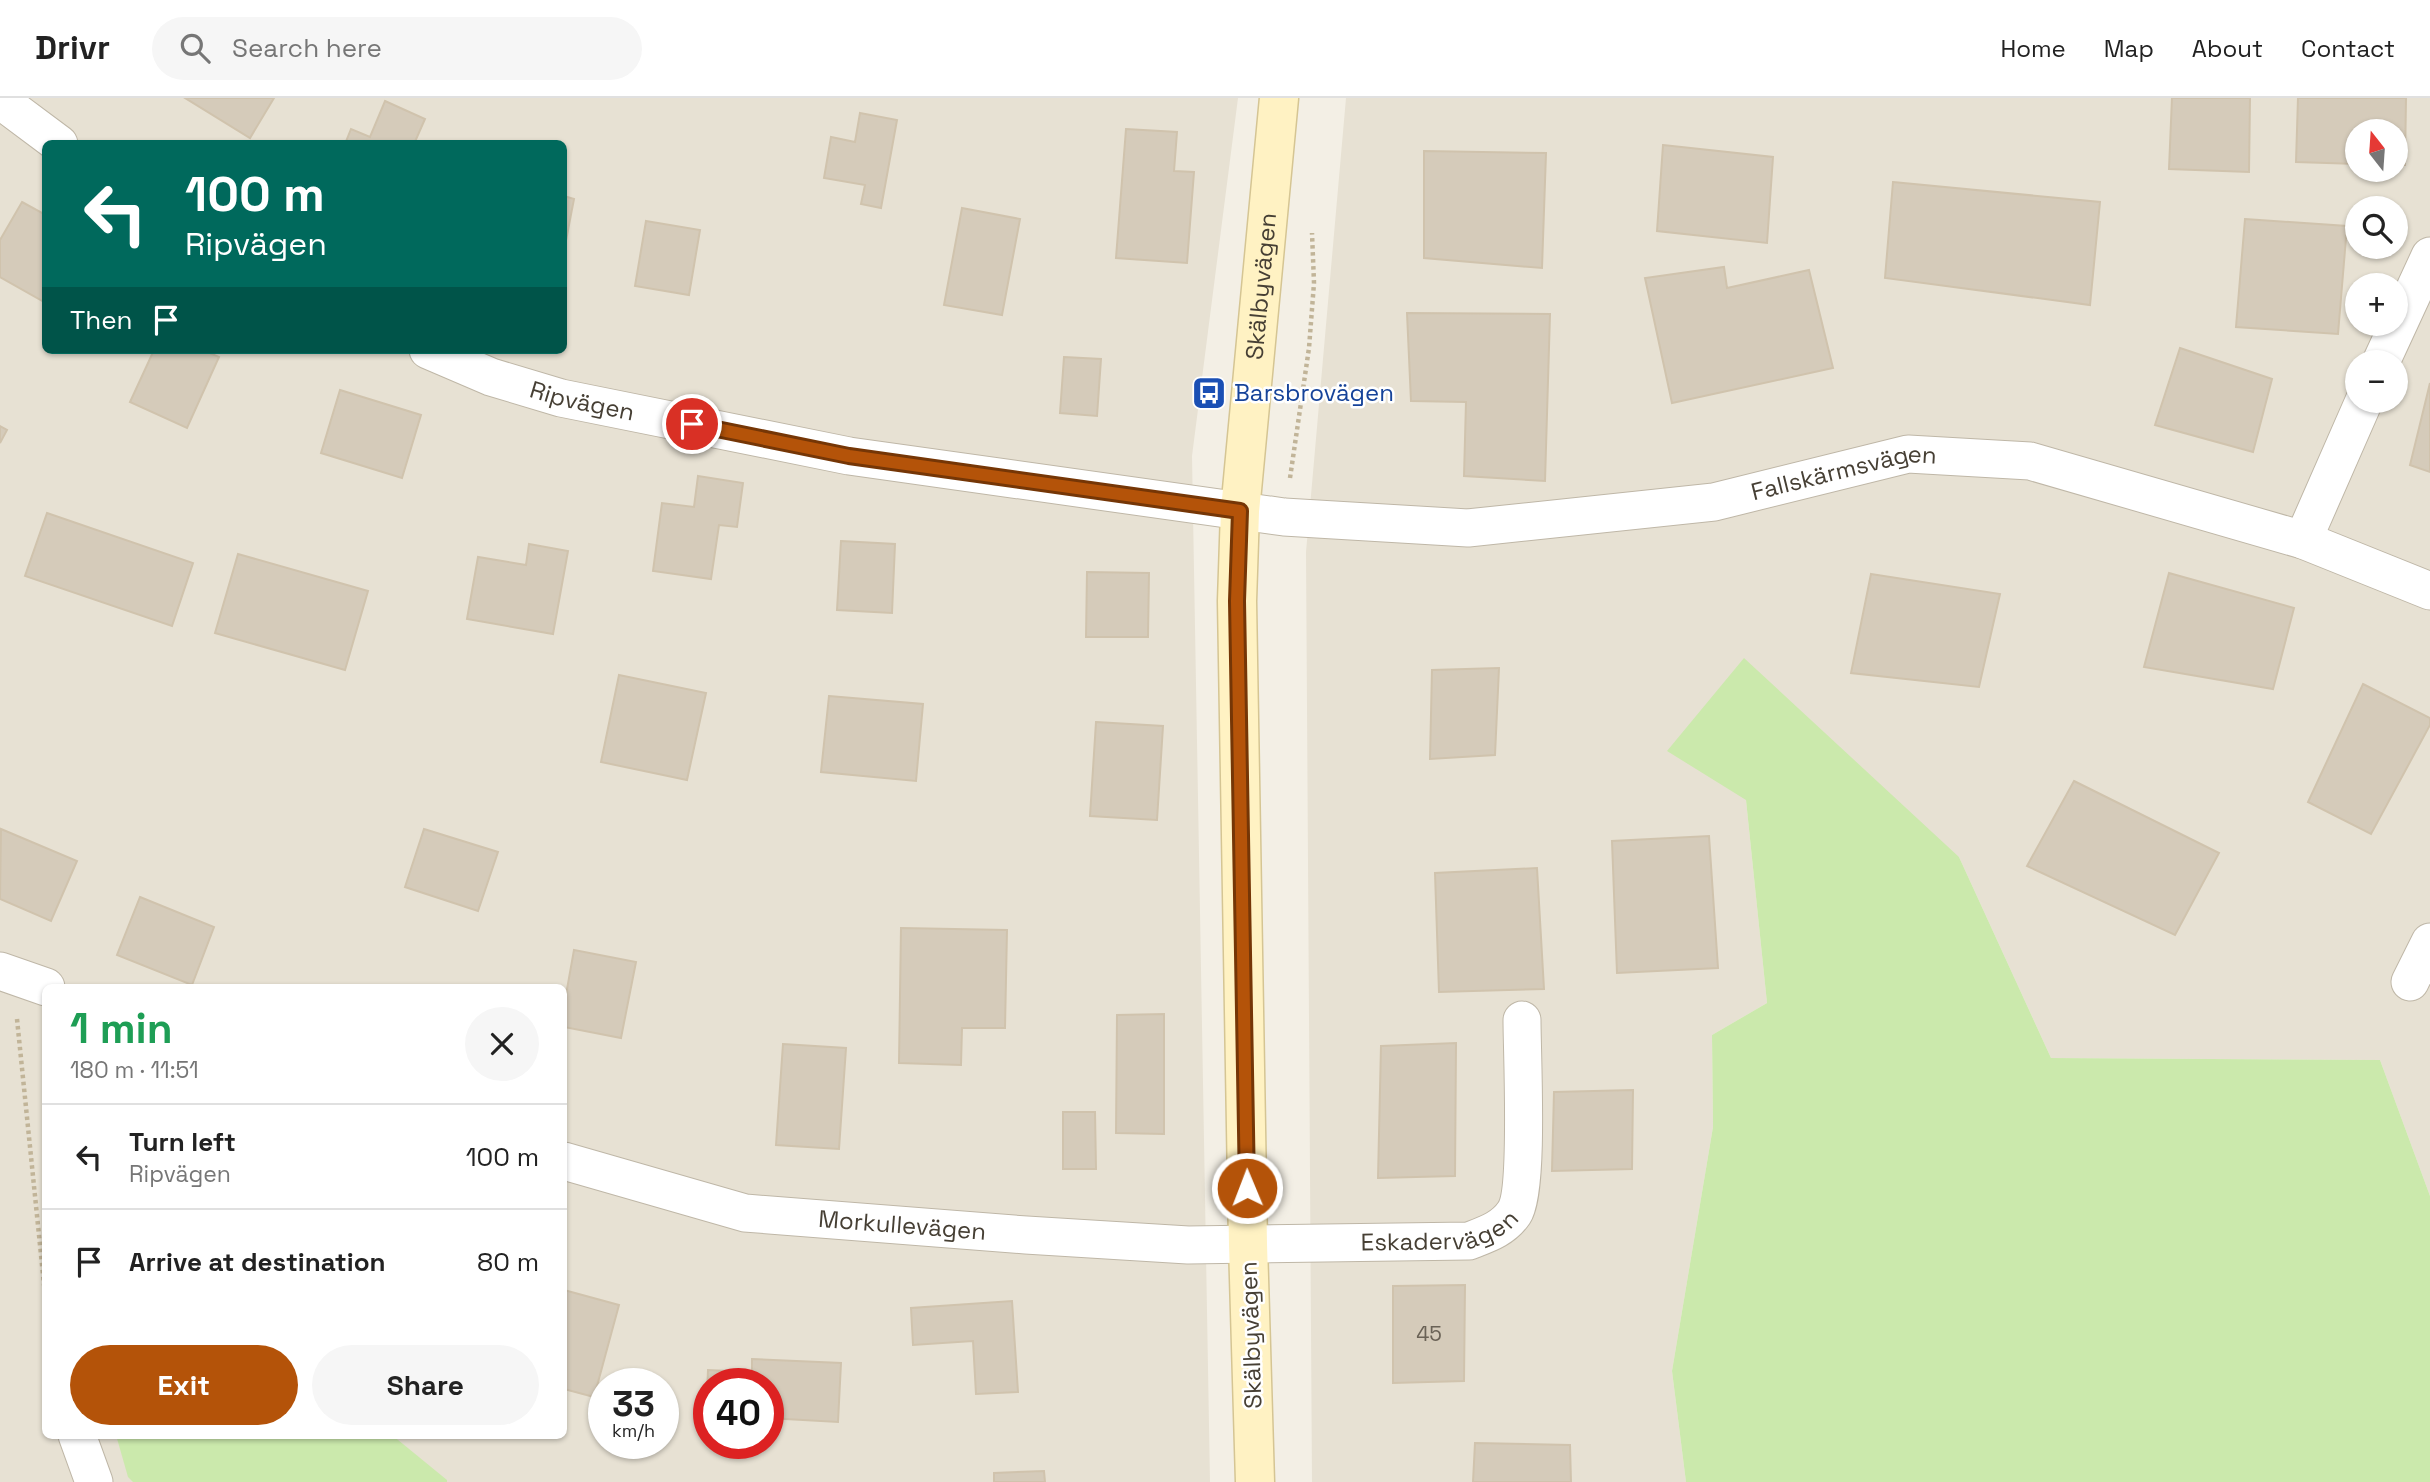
<!DOCTYPE html>
<meta charset="utf-8">
<style>
body{margin:0;font-family:"Space Grotesk",sans-serif;background:#f6f6f6;color:#222;height:100vh;display:flex;flex-direction:column;font-size:26px;white-space:nowrap}
*{box-sizing:border-box;margin:0}
p{font-size:23px;color:#767676}
.icon{flex:none;width:38px;height:38px;fill:none;stroke:currentColor;stroke-width:2;stroke-linecap:round;stroke-linejoin:round}
.map{position:relative;flex:1;overflow:hidden}
.side{position:absolute;left:42px;top:886px;width:525px;height:455px;display:flex;flex-direction:column;background:#fff;border-radius:10px;box-shadow:0 2px 5px #0004}
.side>*{flex:none}
.top-card{position:absolute;left:42px;top:42px;width:525px;height:214px;border-radius:10px;box-shadow:0 2px 5px #0004;background:#00695c;color:#fff;overflow:hidden}
.needle{width:46px;rotate:343deg}
.buttons{position:absolute;left:2345px;top:21px;display:grid;gap:14px}
.buttons a{display:grid;place-items:center;width:63px;height:63px;border-radius:50%;background:#fff;box-shadow:0 2px 5px #0004;font-size:35px}
.speed{position:absolute;left:588px;top:1270px;display:flex;gap:14px;font-size:35px;font-weight:700;text-align:center}
.speed>*{display:grid;place-content:center;width:91px;height:91px;border-radius:50%;background:#fff;box-shadow:0 2px 5px #0004;line-height:1}
.speed small{font-size:18px;font-weight:400}
.speed .limit{border:10px solid #d22;background:#fff;color:#111}
.pin{position:absolute;display:grid;place-items:center;width:60px;height:60px;color:#fff;margin:-30px;border:4px solid #fff;border-radius:50%;box-shadow:0 2px 7px #0007}
.me{position:absolute;width:77px;margin:-38px;rotate:359deg;stroke-linejoin:round;filter:drop-shadow(0 0 5px #0008)}
.turn{display:flex;align-items:center;gap:24px;height:147px;padding:0 28px;font-size:32px}
.turn .icon{width:91px;height:91px;stroke-width:2.5}
.turn b{display:block;font-size:49px;line-height:60px}
.then{display:flex;align-items:center;height:66px;padding:0 28px;background:#0003;gap:14px;font-size:26px}
.round{display:grid;place-items:center;flex:none;width:74px;height:74px;border-radius:37px;background:#f6f6f6}
.headline{display:flex;align-items:center;justify-content:space-between;height:119px;padding:0 28px}
h1{font-size:42px;font-weight:700;line-height:52px;color:#1e9e55}
.cta{display:flex;gap:14px;margin-top:auto;padding:14px 28px}
.cta a{flex:1;height:80px;border-radius:42px;background:#b45309;color:#fff;font-size:28px;font-weight:700;line-height:80px;text-align:center}
.cta a+a{background:#f6f6f6;color:#222}
ul{padding:0;list-style:none}
li{display:flex;align-items:center;gap:21px;height:105px;padding:0 28px;border-top:2px solid #e0e0e0}
li div{flex:1}
li b{display:block;font-size:26px}
li em{font-style:normal}
header{display:flex;align-items:center;gap:42px;box-sizing:border-box;height:98px;padding:0 35px;background:#fff;border-bottom:2px solid #e0e0e0}
header strong{font-size:33px}
nav{display:flex;gap:38px;margin-inline-start:auto;font-size:24px}
.search{width:490px;height:63px;background:#f6f6f6;display:flex;align-items:center;gap:18px;box-sizing:border-box;padding:0 24px;border-radius:38px;color:#767676;font-size:26px}
.map>svg:first-child{display:block}
.residential{fill:#e7e1d3;fill-rule:evenodd}
.green{fill:#cbe9ac}
.building{fill:#d5cbba;stroke:#d0c3ad;stroke-width:2}
.lines{fill:none;stroke-linecap:round;stroke-linejoin:round}
.street-casing{stroke:#bfb7a7;stroke-width:39}
.secondary-casing{stroke:#d5c593;stroke-width:41}
.path{stroke:#c1b498;stroke-width:4.5;stroke-dasharray:3.5 3.5;stroke-linecap:butt}
.street{stroke:#fff;stroke-width:37}
.secondary{stroke:#fff2c3;stroke-width:38}
.route-casing{stroke:#753606;stroke-width:18}
.route{stroke:#b45309;stroke-width:12}
.labels{text-anchor:middle;stroke-width:5;stroke-linejoin:round;paint-order:stroke}
.number-label{font-size:21px;fill:#6a6256}
.street-label{font-size:24px;fill:#463f34;stroke:#fff}
.transit-label{font-size:24px;fill:#164399;stroke:#fff;text-anchor:start}
</style>
<header>
<strong>Drivr</strong>
<div class="search"><svg class="icon" aria-label="search" viewBox="0 0 24 24"><circle cx="10" cy="10" r="6"/><path d="M15 15l6 6"/></svg>Search here</div>
<nav><a>Home</a><a>Map</a><a>About</a><a>Contact</a></nav>
</header>
<div class="map">
<svg width="2430" height="1384" viewBox="0 0 2430 1384">
<rect width="100%" height="100%" fill="#f3efe5"/>
<!-- residential -->
<g class="residential">
<path d="M0 0H1238L1192 358 1210 1384H0ZM46 46H564V252H46ZM46 889H564V1337H46ZM604 1286H663V1346H604ZM709 1286H768V1346H709Z"/>
<path d="M1346 0H2430V1098L2380 962 2051 960 1959 759 1746 702 1767 905 1712 937 1713 1029 1672 1273 1686 1384H1312L1306 454ZM2357 33H2396V72H2357ZM2357 110H2396V149H2357ZM2357 187H2396V226H2357ZM2357 264H2396V303H2357Z"/>
</g>
<!-- green -->
<g class="green">
<polygon points="1744,560 1959,759 2051,960 2380,962 2430,1098 2430,1384 1686,1384 1672,1273 1713,1029 1712,937 1767,905 1746,702 1667,653"/>
<polygon points="116,1337 392,1337 447,1382 447,1384 133,1384 128,1379"/>
</g>
<!-- building -->
<g class="building">
<polygon points="185,0 274,0 250,40"/>
<polygon points="2172,0 2250,0 2249,74 2169,71"/>
<polygon points="2298,0 2406,0 2405,67 2396,67 2396,33 2357,33 2357,66 2296,64"/>
<polygon points="385,3 425,21 414,46 345,46 351,31 370,39"/>
<polygon points="860,15 897,22 881,110 861,106 865,87 824,80 831,39 855,44"/>
<polygon points="1126,31 1177,34 1174,73 1194,74 1187,165 1116,160"/>
<polygon points="1663,47 1773,59 1767,145 1657,133"/>
<polygon points="1424,53 1546,55 1542,170 1424,160"/>
<polygon points="1893,84 2100,104 2090,207 1885,180"/>
<polygon points="564,98 574,101 564,153"/>
<polygon points="22,104 46,117 46,205 0,179 0,142"/>
<polygon points="962,110 1020,121 1002,217 944,207"/>
<polygon points="2245,121 2347,128 2338,236 2236,229"/>
<polygon points="646,123 700,132 689,197 635,188"/>
<polygon points="1724,169 1727,190 1809,172 1833,270 1672,305 1645,180"/>
<polygon points="1407,215 1550,216 1545,383 1464,378 1466,304 1411,303"/>
<polygon points="2180,250 2272,281 2253,354 2155,327"/>
<polygon points="154,252 203,252 219,259 187,330 130,304"/>
<polygon points="1064,259 1101,261 1097,318 1060,315"/>
<polygon points="2430,285 2430,374 2410,367"/>
<polygon points="340,292 421,317 402,380 321,355"/>
<polygon points="0,328 7,332 0,345"/>
<polygon points="698,378 743,385 737,429 719,427 711,481 653,473 662,405 694,409"/>
<polygon points="47,415 193,465 172,528 25,478"/>
<polygon points="841,443 895,446 892,515 837,512"/>
<polygon points="529,446 568,453 553,536 467,521 478,459 526,467"/>
<polygon points="238,456 368,493 345,572 215,535"/>
<polygon points="1087,474 1149,475 1148,539 1086,539"/>
<polygon points="2169,475 2294,510 2273,591 2144,569"/>
<polygon points="1871,476 2000,496 1979,589 1851,575"/>
<polygon points="1499,570 1495,657 1430,661 1432,572"/>
<polygon points="619,577 706,595 687,682 601,664"/>
<polygon points="2363,586 2430,620 2430,627 2371,736 2308,704"/>
<polygon points="829,598 923,606 916,683 821,674"/>
<polygon points="1096,624 1163,628 1157,722 1090,718"/>
<polygon points="2074,683 2219,755 2175,837 2027,768"/>
<polygon points="1,731 77,763 51,823 0,801"/>
<polygon points="424,731 498,754 478,813 405,789"/>
<polygon points="1709,738 1718,870 1617,875 1612,743"/>
<polygon points="1537,770 1544,891 1439,894 1435,775"/>
<polygon points="140,799 214,829 192,887 117,857"/>
<polygon points="901,830 1007,832 1005,930 962,930 961,967 899,965"/>
<polygon points="574,852 636,864 621,940 564,929 564,908"/>
<polygon points="1164,916 1164,1036 1116,1035 1117,917"/>
<polygon points="1456,945 1455,1078 1378,1080 1381,948"/>
<polygon points="783,946 846,950 839,1051 776,1047"/>
<polygon points="1633,992 1632,1071 1552,1073 1554,994"/>
<polygon points="1063,1014 1095,1014 1096,1071 1063,1071"/>
<polygon points="1465,1187 1464,1283 1393,1285 1393,1188"/>
<polygon points="564,1192 619,1207 594,1299 564,1291"/>
<polygon points="1012,1203 1018,1294 976,1296 973,1243 913,1247 911,1210"/>
<polygon points="752,1261 841,1265 838,1324 768,1320 768,1286 709,1286 709,1317 706,1317 708,1272 752,1274"/>
<polygon points="1475,1345 1570,1347 1571,1384 1473,1384"/>
<polygon points="1044,1373 1045,1384 994,1384 994,1375"/>
</g>
<g class="lines">
<!-- street casing -->
<g class="street-casing">
<g id="street">
<polyline points="0,2 59,46"/>
<path id="s1" d="M428 252 491 279 561 300 849 358 1284 419 1468 430 1714 404 1908 356 2030 363 2303 442 2430 493"/>
<polyline points="2381,264 2430,158"/>
<polyline points="2303,442 2364,303"/>
<polyline points="0,873 46,889"/>
<polyline points="2410,884 2430,844"/>
<path id="s2" d="M564 1063 745 1115 1026 1137 1188 1147 1469 1143C1487 1136 1503 1131 1514 1115 1529 1093 1522 957 1522 922"/>
<polyline points="77,1337 94,1384"/>
</g>
</g>
<!-- secondary casing -->
<g class="secondary-casing">
<g id="secondary">
<path id="s3" d="M1255 1384 1248 1146 1237 503 1240 413 1279 0"/>
</g>
</g>
<!-- path -->
<g class="path">
<polyline points="1290,380 1309,250 1314,185 1312,135"/>
<polyline points="17,921 46,1206"/>
</g>
<!-- street -->
<use href="#street" class="street"/>
<!-- secondary -->
<use href="#secondary" class="secondary"/>
</g>
<g class="lines">
<!-- route casing -->
<g class="route-casing">
<polyline id="route" points="692,326 849,358 1240,413 1237,503 1247,1090"/>
</g>
<!-- route -->
<use href="#route" class="route"/>
</g>
<!-- icons -->
<defs>
<g id="bus-square" transform="scale(1.75)"><rect x="-9" y="-9" width="18" height="18" rx="4" fill="#1a4fb4" stroke="#fff"/><path d="M-5-6H5V4H4V6H2V4H-2V6H-4V4H-5ZM-3.5-4V0h7V-4ZM-3.5 1.2v1.5H-2V1.2ZM2 1.2v1.5H3.5V1.2Z" fill="#fff"/></g>
</defs>
<g fill-rule="evenodd">
<use href="#bus-square" x="1209" y="295"/>
</g>
<g class="labels">
<!-- number labels -->
<g class="number-label">
<text x="1429" y="1243">45</text>
</g>
<!-- street labels -->
<g class="street-label">
<text dy="8" stroke="none"><textPath href="#s3" startOffset="1197">Skälbyvägen</textPath></text>
<text dy="8" stroke="none"><textPath href="#s1" startOffset="163">Ripvägen</textPath></text>
<text dy="8" stroke="none"><textPath href="#s1" startOffset="1440">Fallskärmsvägen</textPath></text>
<text dy="8" stroke="none"><textPath href="#s2" startOffset="886">Eskadervägen</textPath></text>
<text dy="8" stroke="none"><textPath href="#s2" startOffset="346">Morkullevägen</textPath></text>
<text transform="translate(1251 1237) rotate(-92)" y="8">Skälbyvägen</text>
</g>
<!-- transit labels -->
<g class="transit-label">
<text x="1234" y="303">Barsbrovägen</text>
</g>
</g>
</svg>
<div class="buttons">
<a><svg class="needle" viewBox="-14 -14 28 28"><path d="M0-13l5 13h-10z" fill="#e53935"/><path d="M0 13l5-13h-10z" fill="#767676"/></svg></a>
<a><svg class="icon" aria-label="search" viewBox="0 0 24 24"><circle cx="10" cy="10" r="6"/><path d="M15 15l6 6"/></svg></a>
<a>+</a>
<a>−</a>
</div>
<div class="speed"><div>33<small>km/h</small></div><div class="limit">40</div></div>
<div class="pin" style="left:692px;top:326px;background:#d93025"><svg class="icon" aria-label="arrive" viewBox="0 0 24 24"><path d="M6 21V4h12l-3 4 3 4H6"/></svg></div>
<svg class="me" style="left:1247px;top:1090px" viewBox="-20 -20 40 40"><circle r="17" fill="#b45309" stroke="#fff" stroke-width="3"/><path d="M0-11L8 9 0 5-8 9z" fill="#fff"/></svg>
<div class="top-card">
<div class="turn"><svg class="icon" aria-label="left" viewBox="0 0 24 24"><path d="M17 20v-9H6M10 6l-5 5 5 5"/></svg><div><b>100 m</b>Ripvägen</div></div>
<div class="then">Then<svg class="icon" aria-label="arrive" viewBox="0 0 24 24"><path d="M6 21V4h12l-3 4 3 4H6"/></svg></div>
</div>
<section class="side">
<div class="headline"><div><h1>1 min</h1><p>180 m · 11:51</p></div><a class="round"><svg class="icon" aria-label="close" viewBox="0 0 24 24"><path d="M6 6l12 12M18 6L6 18"/></svg></a></div>
<ul>
<li><svg class="icon" aria-label="left" viewBox="0 0 24 24"><path d="M17 20v-9H6M10 6l-5 5 5 5"/></svg><div><b>Turn left</b><p>Ripvägen</p></div><em>100 m</em></li>
<li><svg class="icon" aria-label="arrive" viewBox="0 0 24 24"><path d="M6 21V4h12l-3 4 3 4H6"/></svg><div><b>Arrive at destination</b></div><em>80 m</em></li>
</ul>
<div class="cta"><a>Exit</a><a>Share</a></div>
</section>
</div>
